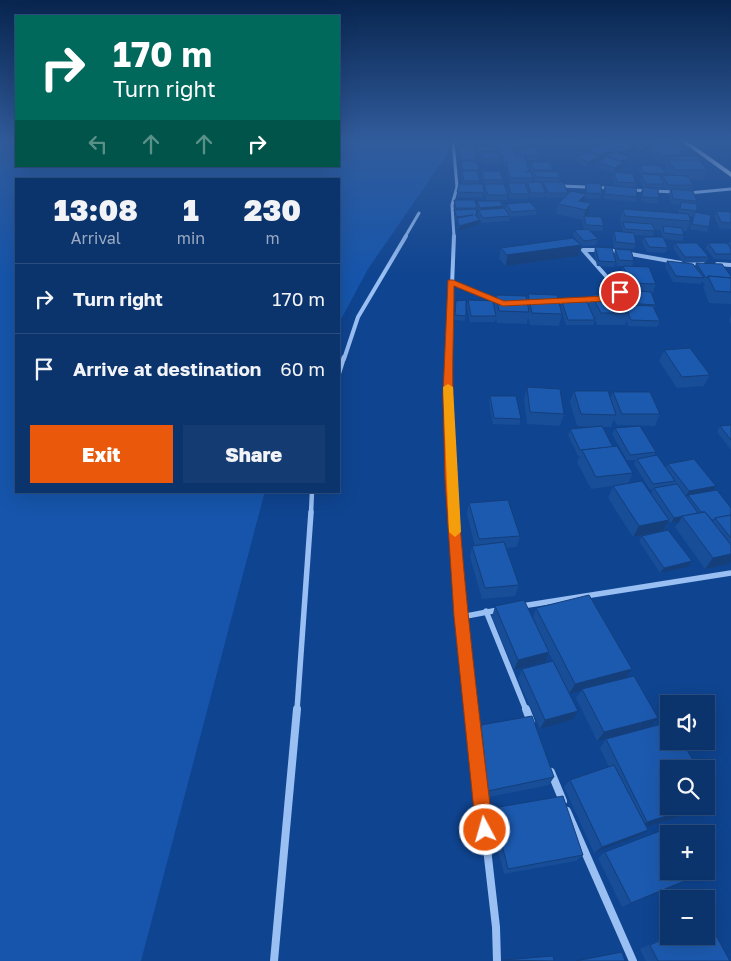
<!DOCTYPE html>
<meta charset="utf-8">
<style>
body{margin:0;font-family:"Golos Text",sans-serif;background:#143b72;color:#f1f3f6;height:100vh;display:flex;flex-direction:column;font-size:19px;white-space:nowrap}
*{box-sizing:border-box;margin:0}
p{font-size:16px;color:#9aaac2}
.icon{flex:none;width:28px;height:28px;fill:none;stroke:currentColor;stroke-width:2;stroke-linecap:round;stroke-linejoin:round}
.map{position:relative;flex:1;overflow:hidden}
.drawer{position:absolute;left:15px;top:178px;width:325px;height:315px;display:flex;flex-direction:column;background:#0b336c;border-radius:0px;box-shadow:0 5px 20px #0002,0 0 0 1px #2b4e7f}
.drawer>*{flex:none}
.hud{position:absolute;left:15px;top:15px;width:325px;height:152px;border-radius:0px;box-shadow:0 5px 20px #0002,0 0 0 1px #2b4e7f;background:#00695c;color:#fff;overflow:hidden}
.buttons{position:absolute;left:660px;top:695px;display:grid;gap:10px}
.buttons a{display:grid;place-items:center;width:55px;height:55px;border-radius:0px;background:#0b336c;box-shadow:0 5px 20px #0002,0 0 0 1px #2b4e7f;font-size:25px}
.pin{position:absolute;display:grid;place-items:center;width:42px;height:42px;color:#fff;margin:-21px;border:2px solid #fff;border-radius:50%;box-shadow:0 1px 5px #0007}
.me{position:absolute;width:55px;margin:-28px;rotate:354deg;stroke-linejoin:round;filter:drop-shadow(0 0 4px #0008)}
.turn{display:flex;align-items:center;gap:18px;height:105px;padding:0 15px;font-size:22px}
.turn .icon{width:65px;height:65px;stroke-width:2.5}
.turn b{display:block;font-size:35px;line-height:42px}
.lanes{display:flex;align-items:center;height:48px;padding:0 15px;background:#0003;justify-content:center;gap:25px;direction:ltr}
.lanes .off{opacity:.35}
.eta{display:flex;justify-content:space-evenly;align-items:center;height:85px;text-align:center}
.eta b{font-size:30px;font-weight:800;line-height:35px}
.cta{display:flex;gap:10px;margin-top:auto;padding:10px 15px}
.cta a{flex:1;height:58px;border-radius:0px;background:#ea580c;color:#fff;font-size:20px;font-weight:800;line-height:58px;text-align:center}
.cta a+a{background:#143b72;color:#f1f3f6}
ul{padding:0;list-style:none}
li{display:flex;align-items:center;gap:15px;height:70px;padding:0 15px;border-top:1px solid #2b4e7f}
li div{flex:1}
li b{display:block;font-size:19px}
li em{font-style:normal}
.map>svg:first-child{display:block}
.green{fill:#1655ab}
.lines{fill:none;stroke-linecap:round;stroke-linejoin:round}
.street-far4{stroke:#99bff3;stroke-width:3}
.street-far3{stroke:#99bff3;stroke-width:4}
.street-far2{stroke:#99bff3;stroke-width:4.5}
.street-far1{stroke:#99bff3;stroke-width:5.5}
.street{stroke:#99bff3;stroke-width:8}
.secondary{fill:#c8ddfd;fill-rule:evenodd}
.wall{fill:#184d97;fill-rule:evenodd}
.shaded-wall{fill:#143f7b}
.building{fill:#1c5ab0;stroke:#143f7b}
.route{fill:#ea580c;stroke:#983908}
.slow{fill:#f59e0b}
</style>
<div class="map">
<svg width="731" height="961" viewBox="0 0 731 961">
<rect width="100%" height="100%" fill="#0f4490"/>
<!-- green -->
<polygon class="green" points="0,141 16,141 16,166 339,166 339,141 446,141 448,153 368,269 339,323 339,179 16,179 16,491 265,491 141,961 0,961"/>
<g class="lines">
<!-- street-far4 -->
<g class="street-far4">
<polyline points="453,141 457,187 452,205 454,237"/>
<polyline points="560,186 611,188"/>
<polyline points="629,190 676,192"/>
<polyline points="689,193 731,189"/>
<polyline points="405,237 419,213"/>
</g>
<!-- street-far3 -->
<g class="street-far3">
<polyline points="599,250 583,250 620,292 611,297"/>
<polyline points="608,250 681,263 703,264"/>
<polyline points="717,264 731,265"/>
<polyline points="451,282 501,302"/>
<polyline points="554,302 595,300"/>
<polyline points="344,359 358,317 406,236"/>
<polyline points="449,359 454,236"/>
</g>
<!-- street-far2 -->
<g class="street-far2">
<polyline points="449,357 448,395 453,513"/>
<polyline points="339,373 344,357"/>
<polyline points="311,513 312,491"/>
</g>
<!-- street-far1 -->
<g class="street-far1">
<polyline points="453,512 461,617 472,710"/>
<polyline points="522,606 731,573"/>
<polyline points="486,611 526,710"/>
<polyline points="461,617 498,610"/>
<polyline points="297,710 311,512"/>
</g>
<!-- street -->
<g class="street">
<polyline points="471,709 496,927 497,961"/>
<polyline points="526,709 531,722"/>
<polyline points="551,772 563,801"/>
<polyline points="567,811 633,961"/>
<polyline points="274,961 297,709"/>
</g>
<!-- secondary -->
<polygon class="secondary" points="681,141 687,141 731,172 731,177"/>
</g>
<!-- wall -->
<g class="wall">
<polygon points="459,141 512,141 513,142 521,143 521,141 580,141 580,142 550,147 545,144 544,146 533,148 538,155 537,160 526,160 529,172 533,178 532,182 535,182 530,167 531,162 553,170 553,172 560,178 559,182 568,193 568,194 585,194 585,188 586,183 602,194 600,199 585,198 585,196 584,202 591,203 588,214 586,216 604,226 602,231 590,231 598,239 596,245 582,246 573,236 574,230 584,229 582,220 556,214 558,204 564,198 547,198 545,195 544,198 530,198 529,195 528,199 510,199 507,188 508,183 509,183 505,167 499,151 496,151 496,152 500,159 500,164 483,164 480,157 480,155 477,155 476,150 475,150 477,160 477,164 479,170 478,174 480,181 479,184 483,188 484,185 481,176 482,171 503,180 503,184 508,195 507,200 487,200 484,192 483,198 457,197 459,184 463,184 461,176 462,172 459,151 460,146 461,146 461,143 460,143"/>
<path d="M584 141H623L635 148 634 153 624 155 629 163 624 164 623 167 614 173 636 183 635 188 637 197 635 202 604 199V190L605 185 615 186 612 178 614 173 596 167 598 163 587 167 574 162 576 157 586 153 587 150 600 145 591 146ZM607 156 606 157 600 161V159Z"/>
<polygon points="632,141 664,141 665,142 664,143 678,147 677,150 682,157 702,161 701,162 707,170 703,180 690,180 694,185 692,190 697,201 695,204 697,204 696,212 709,227 707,232 690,229 693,217 689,216 691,221 686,231 683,231 684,235 682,241 664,239 668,248 665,253 647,252 642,242 644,237 662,237 661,231 661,230 654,229 655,231 653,236 634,235 636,244 634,249 614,248 613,236 614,231 623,232 620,220 623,209 678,213 680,205 671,204 669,194 670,190 666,190 664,186 662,190 658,189 659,198 657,204 641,202 641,192 643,187 640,180 641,176 638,170 640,165 666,174 665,176 669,176 664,170 666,165 663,162 663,161 661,161 647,152 647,150 644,151 631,144"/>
<path d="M454 200 477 206V201L503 206 502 208 505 210 506 204 537 210 536 215 511 217 510 216 509 221 482 223 480 220 479 225 458 231 457 223 454 215 455 210 454 206ZM477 209 478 211V216L480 220 477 217Z"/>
<polygon points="716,211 731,212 731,229 719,228 714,216"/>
<polygon points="729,242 731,242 731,260 714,259 706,248 708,243 728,245"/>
<polygon points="675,243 709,257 706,262 683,263 695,266 696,263 731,276 731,304 709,303 703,287 705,284 704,284 702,281 701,284 673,282 665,267 667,261 683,263 673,248"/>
<polygon points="581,245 578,256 506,266 499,259 501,248"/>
<polygon points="595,247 614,255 615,249 634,261 632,266 656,284 652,295 656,305 654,309 660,321 657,327 628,326 627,320 625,325 597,325 595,320 593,325 566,325 561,309 562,314 559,326 530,325 528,317 527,324 497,323 496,318 495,322 470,322 467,306 468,300 494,306 496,295 527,301 528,294 560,307 562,302 589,305 592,295 622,300 621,296 623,290 624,290 620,277 623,266 617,266 616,262 614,267 597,266 594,253"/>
<polygon points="456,301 466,316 465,321 454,320"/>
<polygon points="731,315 731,324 729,320"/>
<polygon points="664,350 710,375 704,386 677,388 659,361"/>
<polygon points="527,387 564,414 560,426 527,424 524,399"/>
<polygon points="574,391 610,400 613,392 660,414 655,426 617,425 614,419 611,427 603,427 613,447 633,473 628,484 651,494 653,489 650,490 634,464 636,460 627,460 612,434 615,428 656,452 654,456 666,468 668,464 716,486 713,491 731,508 731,561 729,564 705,569 675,527 679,522 671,523 669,521 663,531 688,567 660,573 639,541 642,536 647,535 633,537 608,498 613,486 620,485 591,489 577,462 580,456 578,456 568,435 570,429 594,427 577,426 570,402"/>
<polygon points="490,396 521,419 519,425 493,424 489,402"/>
<polygon points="731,425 731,450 717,432 720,426"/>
<polygon points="469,503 520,536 517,547 506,548 519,585 515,596 482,599 470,557 472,546 475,546 467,514"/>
<polygon points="495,606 533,617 536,608 632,669 625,678 658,718 597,741 576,698 581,691 569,694 578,711 572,720 540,729 518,679 522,669 553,661 549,653 545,662 514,670 492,617"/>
<polygon points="481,725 554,777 549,785 484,798 478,733"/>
<polygon points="606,739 716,801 706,808 646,826 648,830 639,836 594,853 564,787 570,780 609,767 600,748"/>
<polygon points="493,808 583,855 576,861 504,874 489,815"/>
<polygon points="605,852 687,880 677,885 622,907 598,858"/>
<polygon points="669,935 669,936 706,936 730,961 646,961 640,949"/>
</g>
<!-- shaded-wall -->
<g class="shaded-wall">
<polygon points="545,141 544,146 529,149 530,144"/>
<polygon points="558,141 580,141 580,142 550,147 551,142"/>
<polygon points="593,141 623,141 602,143 602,145 591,146"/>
<polygon points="665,142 663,147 648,147 647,150 644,151 645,146"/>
<polygon points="635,148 634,153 616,157 618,152"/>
<polygon points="613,150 612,155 607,155 607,156 600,159 599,162 587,167 588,162 598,158 599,155"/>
<polygon points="683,154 681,159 665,157 663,161 661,161 663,156"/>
<polygon points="630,158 629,163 624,164 623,167 614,173 615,168 620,161"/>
<polygon points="586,194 583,204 579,201"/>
<polygon points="591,203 588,214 584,218 584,217 586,210"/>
<polygon points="503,206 502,211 479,212 480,208"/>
<polygon points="480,220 479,225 458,231 459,226"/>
<polygon points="581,245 578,256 506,266 507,255"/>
<polygon points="716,486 712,492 688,495 688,496 685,497 689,491"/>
<polygon points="698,513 682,516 679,522 671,523 674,518"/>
<polygon points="669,520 663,531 633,537 639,526"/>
<polygon points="731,554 731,561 729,564 705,569 713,558"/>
<polygon points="692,561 688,567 660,573 664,568"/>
<polygon points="549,652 545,662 514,670 518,660"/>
<polygon points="632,669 625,679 582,689 581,691 569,694 575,684"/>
<polygon points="578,711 572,720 540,729 545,720"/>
<polygon points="658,718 650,727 597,741 604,732"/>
<polygon points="716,801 706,808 639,829 647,822 699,806 706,806 706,804"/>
<polygon points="648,830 639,836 594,853 602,847"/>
<polygon points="687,880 677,885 622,907 631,903"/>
</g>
<!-- building -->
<g class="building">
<polygon points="462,141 486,141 488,145 473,145 477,160 461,160 460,146 464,146"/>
<polygon points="492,141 512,141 513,142 525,143 526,147 513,146 516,155 519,156 517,148 536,148 538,155 524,155 529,171 526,172 531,172 533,178 510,178 506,163 508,163 505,162 499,146 495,146"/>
<polygon points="525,141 545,141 530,144"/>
<polygon points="613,141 622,141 635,148 618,152 602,143"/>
<polygon points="636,141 664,141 665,142 645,146"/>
<polygon points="667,142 678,147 672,148 683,154 663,156 648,147"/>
<polygon points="601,145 613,150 599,155 587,150"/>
<polygon points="476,146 495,146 496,151 477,151"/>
<polygon points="480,152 497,152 500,159 484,159"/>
<polygon points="588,152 601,157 588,162 576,157"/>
<polygon points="616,152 630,158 620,161 624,162 615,168 598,162 606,157 619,161 607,155"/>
<polygon points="697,156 702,161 668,160 665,157"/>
<polygon points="668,160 699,160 707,170 675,170"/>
<polygon points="461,161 476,161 479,170 463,170"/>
<polygon points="531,162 550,162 553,170 534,170"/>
<polygon points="640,165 661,166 666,174 644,173"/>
<polygon points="462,171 477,171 480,181 464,181"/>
<polygon points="482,171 500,171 503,180 484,180"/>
<polygon points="534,171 558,172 560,178 536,177"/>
<polygon points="614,172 633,174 636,183 617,182"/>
<polygon points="641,174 659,175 664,184 646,184"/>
<polygon points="662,175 687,176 694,185 668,185"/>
<polygon points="527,182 541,182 546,193 531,193"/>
<polygon points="543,182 563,182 568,193 548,193"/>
<polygon points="508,183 525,183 529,194 511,194"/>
<polygon points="586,183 601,184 602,194 586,193"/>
<polygon points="459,184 483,184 484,193 457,192"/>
<polygon points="484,184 504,184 508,195 488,195"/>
<polygon points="605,185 636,188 637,197 605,194"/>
<polygon points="643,187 658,189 659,198 642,197"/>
<polygon points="671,189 693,191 697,201 673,199"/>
<polygon points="571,191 586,194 579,201 591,203 586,210 558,204"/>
<polygon points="454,200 475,200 477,208 456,208"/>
<polygon points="477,201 500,201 503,206 480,208"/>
<polygon points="530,202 537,210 512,212 506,204"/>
<polygon points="681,202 697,204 697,211 680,209"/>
<polygon points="504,208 510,216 483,218 478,210"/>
<polygon points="476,209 477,214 475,215 480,220 459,226 457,218 473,215 457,217 454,210"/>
<polygon points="623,209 688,214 691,221 625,216"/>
<polygon points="716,211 731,212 731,223 721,222"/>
<polygon points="695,212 711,215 709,227 692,224"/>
<polygon points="584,216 601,217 604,226 586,225"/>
<polygon points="623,222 652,224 655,231 625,229"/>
<polygon points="663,226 682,228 684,235 664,233"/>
<polygon points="588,229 598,239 584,241 574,230"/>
<polygon points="614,231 634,233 636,244 616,242"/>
<polygon points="644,237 663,237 668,248 649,247"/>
<polygon points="573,238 581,245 507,255 501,248"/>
<polygon points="675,243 697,243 709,257 685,257"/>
<polygon points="708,243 727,243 731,249 731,254 716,254"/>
<polygon points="595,247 612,248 616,262 599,261"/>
<polygon points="615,249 631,250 634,261 619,260"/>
<polygon points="667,261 693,264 704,278 676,276"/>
<polygon points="696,263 722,264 731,276 731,278 708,276 707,278 706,278"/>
<polygon points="623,266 649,267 656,284 630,283"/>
<polygon points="708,276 731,278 731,292 715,291"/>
<polygon points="623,290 651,292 656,305 627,303"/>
<polygon points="528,294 557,295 562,314 532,313"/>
<polygon points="619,294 629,313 601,313 592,295"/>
<polygon points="496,295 526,296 529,312 499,311"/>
<polygon points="466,300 466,316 455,315 456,301"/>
<polygon points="468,300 493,301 496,316 471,316"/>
<polygon points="562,302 587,302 595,320 568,320"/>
<polygon points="625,305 653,306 660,321 631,320 628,313 629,313"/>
<polygon points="690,348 710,375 682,377 664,350"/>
<polygon points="527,387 560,389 564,414 530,412"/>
<polygon points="574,391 608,391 616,415 581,414"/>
<polygon points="613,392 650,392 660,414 622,414"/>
<polygon points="490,396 516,396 521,419 494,418"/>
<polygon points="731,425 731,440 720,426"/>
<polygon points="602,426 613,447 580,450 570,429"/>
<polygon points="640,426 656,452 630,455 615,428"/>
<polygon points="617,446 633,473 596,477 582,450"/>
<polygon points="657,455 675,481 653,484 637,459"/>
<polygon points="694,459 716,486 689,491 668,464"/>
<polygon points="642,481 669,520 639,526 613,486"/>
<polygon points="677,484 698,513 674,518 654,488"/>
<polygon points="717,490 731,508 731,515 715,518 714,520 712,520 705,512 701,512 688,495"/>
<polygon points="508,500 520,536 479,539 469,503"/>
<polygon points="705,512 731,545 731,554 713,558 682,516"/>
<polygon points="731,515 731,538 715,518"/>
<polygon points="668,530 692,561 664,568 642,536"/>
<polygon points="504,542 519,585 485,588 472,546"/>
<polygon points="589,595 632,669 575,684 536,608"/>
<polygon points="524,600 549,652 518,660 495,606"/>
<polygon points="553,661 578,711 545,720 522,669"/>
<polygon points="634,676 658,718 604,732 582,689"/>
<polygon points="532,716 554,777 488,791 481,725"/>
<polygon points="669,722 669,741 682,741 698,769 669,769 669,806 699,806 647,822 606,739"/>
<polygon points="614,765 648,830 602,847 570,780"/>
<polygon points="706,783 716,801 706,804"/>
<polygon points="563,796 583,855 508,869 493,808"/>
<polygon points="660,831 669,847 669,871 682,871 687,880 631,903 605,852"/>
<polygon points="707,919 730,961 658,961 650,945 670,936 706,936"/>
<polygon points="622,952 625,961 576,961"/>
<polygon points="553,956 554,961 503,960"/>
</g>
<!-- sky -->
<linearGradient id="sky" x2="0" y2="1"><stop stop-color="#08254f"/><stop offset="0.51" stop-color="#315c9c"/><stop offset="1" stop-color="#315c9c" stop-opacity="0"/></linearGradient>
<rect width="731" height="276" fill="url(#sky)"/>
<!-- route -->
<path class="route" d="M448 280H453L504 301 606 296 620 290 624 292 608 301 503 306 454 286C454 323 452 360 453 396 457 542 476 686 493 830L491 836 485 839 479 836 476 830 454 616 445 479 443 395Z"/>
<!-- slow -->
<polygon class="slow" points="448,384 453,387 461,532 455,537 449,532 443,387"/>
</svg>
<div class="buttons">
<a><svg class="icon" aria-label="sound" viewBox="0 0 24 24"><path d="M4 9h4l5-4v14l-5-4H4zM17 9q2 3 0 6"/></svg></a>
<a><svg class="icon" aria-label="search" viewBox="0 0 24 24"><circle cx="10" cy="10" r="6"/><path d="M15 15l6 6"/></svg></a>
<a>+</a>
<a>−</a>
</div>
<div class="pin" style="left:620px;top:292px;background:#d93025"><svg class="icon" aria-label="arrive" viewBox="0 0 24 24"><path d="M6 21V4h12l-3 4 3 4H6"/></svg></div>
<svg class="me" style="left:485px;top:830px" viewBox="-20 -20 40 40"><circle r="17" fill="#ea580c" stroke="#fff" stroke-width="3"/><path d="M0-11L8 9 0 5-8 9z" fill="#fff"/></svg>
<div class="hud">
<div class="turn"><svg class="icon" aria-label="right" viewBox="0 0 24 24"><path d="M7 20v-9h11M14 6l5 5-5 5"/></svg><div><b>170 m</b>Turn right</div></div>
<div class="lanes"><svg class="icon off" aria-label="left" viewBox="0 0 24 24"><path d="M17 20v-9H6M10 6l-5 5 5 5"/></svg><svg class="icon off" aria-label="ahead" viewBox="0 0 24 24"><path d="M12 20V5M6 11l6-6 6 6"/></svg><svg class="icon off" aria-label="ahead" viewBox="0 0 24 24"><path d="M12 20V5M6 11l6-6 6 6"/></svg><svg class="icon" aria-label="right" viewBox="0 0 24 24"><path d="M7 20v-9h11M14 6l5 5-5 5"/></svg></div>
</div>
<section class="drawer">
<div class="eta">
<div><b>13:08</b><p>Arrival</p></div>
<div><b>1</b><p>min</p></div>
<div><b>230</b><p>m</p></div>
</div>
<ul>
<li><svg class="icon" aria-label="right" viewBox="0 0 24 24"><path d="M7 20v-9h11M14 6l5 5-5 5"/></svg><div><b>Turn right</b></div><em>170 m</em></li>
<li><svg class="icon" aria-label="arrive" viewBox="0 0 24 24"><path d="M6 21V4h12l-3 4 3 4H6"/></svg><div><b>Arrive at destination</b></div><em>60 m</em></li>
</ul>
<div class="cta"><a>Exit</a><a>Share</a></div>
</section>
</div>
